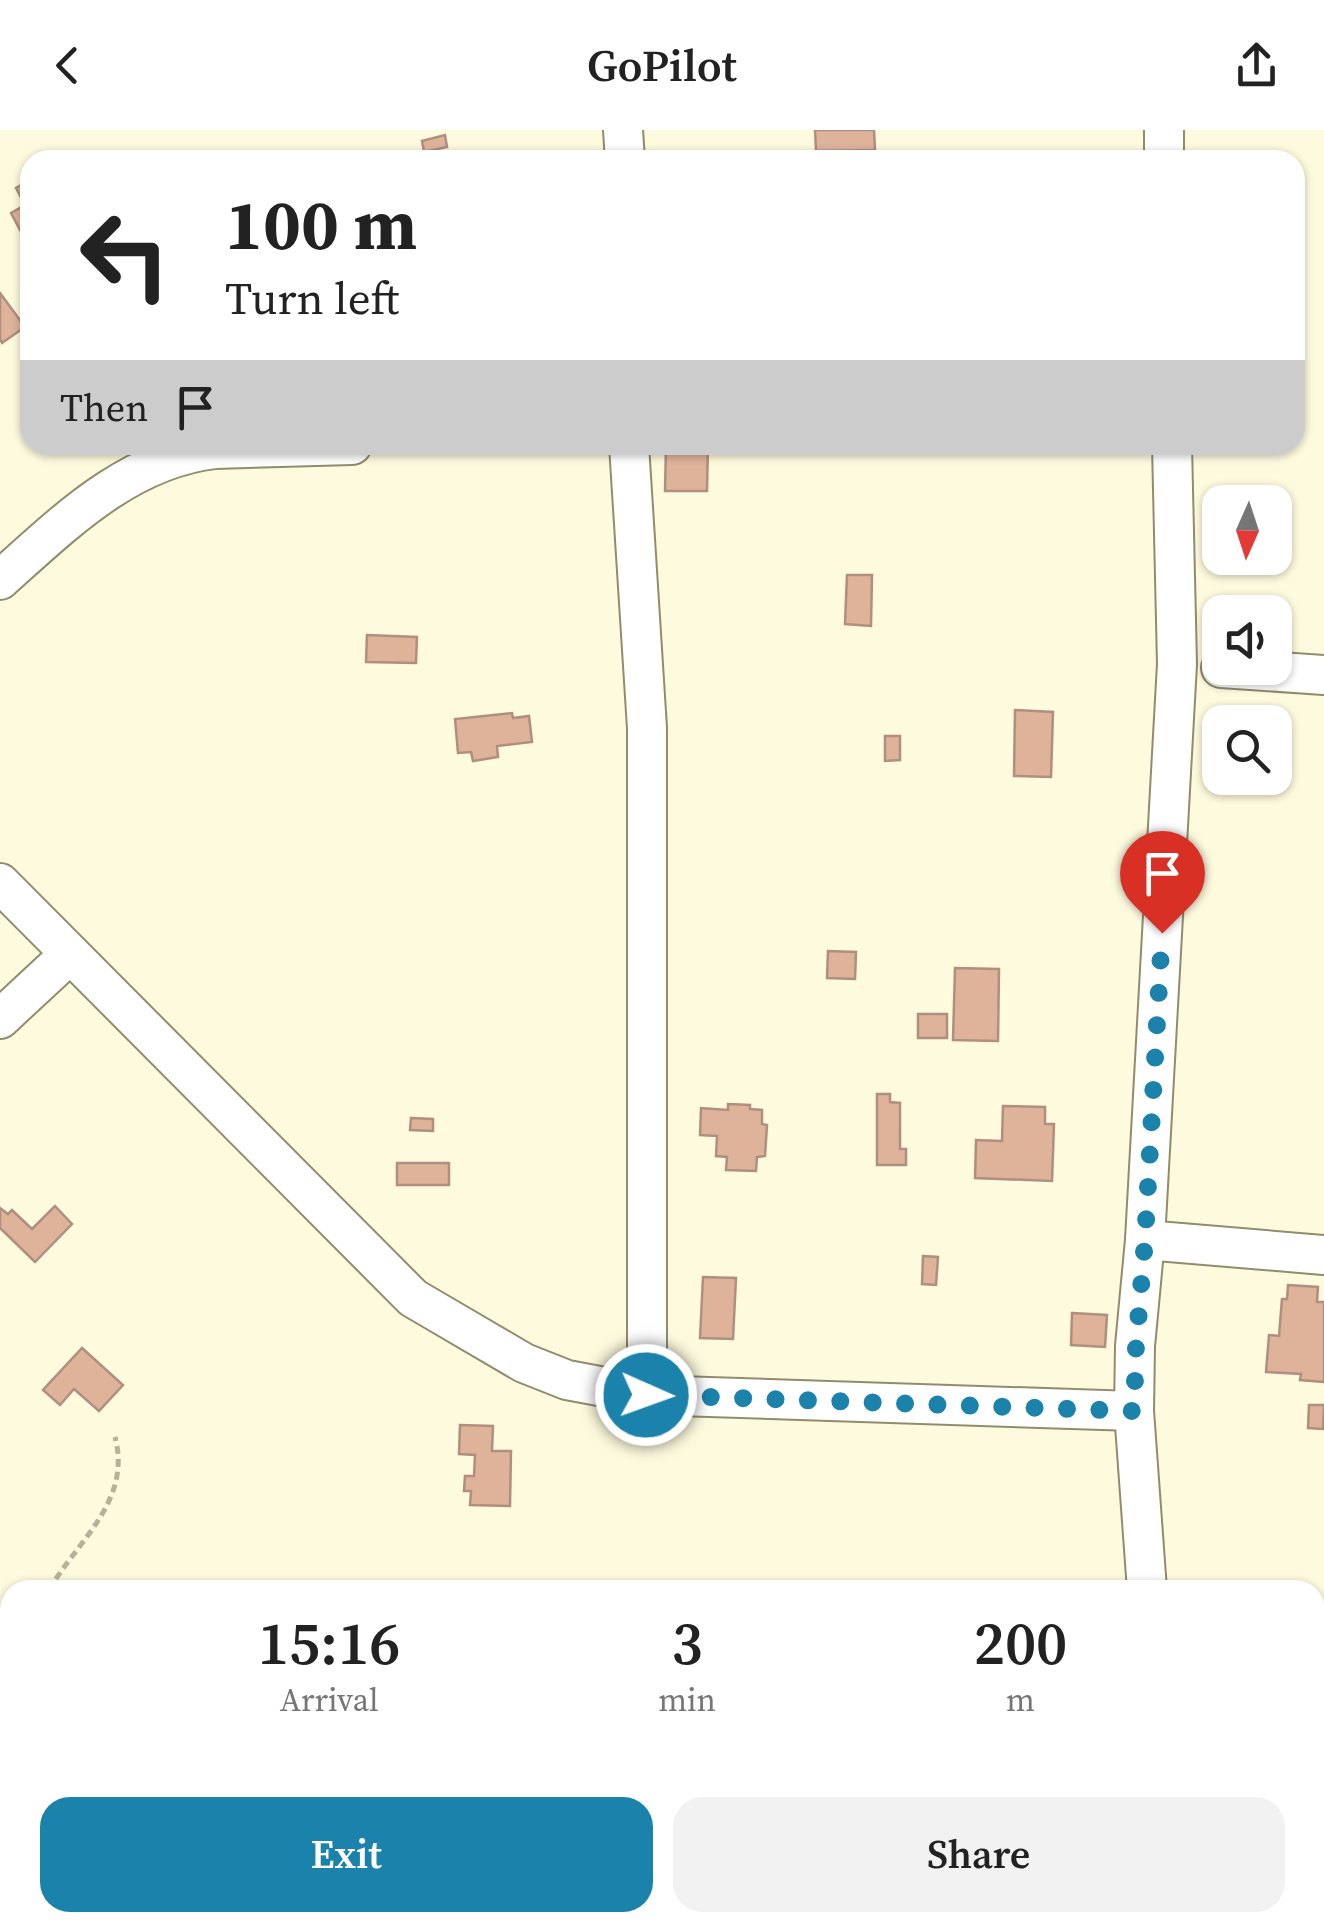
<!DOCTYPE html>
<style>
body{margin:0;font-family:"Source Serif 4",serif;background:#f2f2f2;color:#222;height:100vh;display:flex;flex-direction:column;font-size:38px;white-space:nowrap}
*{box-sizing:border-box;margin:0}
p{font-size:32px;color:#767676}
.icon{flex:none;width:55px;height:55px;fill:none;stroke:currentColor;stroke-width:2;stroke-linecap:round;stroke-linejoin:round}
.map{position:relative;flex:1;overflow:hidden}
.drawer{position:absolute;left:0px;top:1450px;width:1325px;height:352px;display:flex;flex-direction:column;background:#fff;border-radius:30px 30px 0 0;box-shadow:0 2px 8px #0004}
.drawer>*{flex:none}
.banner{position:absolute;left:20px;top:20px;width:1285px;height:305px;border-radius:30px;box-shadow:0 2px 8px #0004;background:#fff;color:#222;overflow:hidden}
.needle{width:65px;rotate:183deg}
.controls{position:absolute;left:1202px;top:355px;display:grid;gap:20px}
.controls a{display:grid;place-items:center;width:90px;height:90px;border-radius:20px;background:#fff;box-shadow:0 2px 8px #0004;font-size:50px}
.pin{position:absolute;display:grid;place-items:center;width:85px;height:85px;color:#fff;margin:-102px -42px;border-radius:50% 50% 50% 0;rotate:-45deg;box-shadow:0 0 10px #0007}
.pin .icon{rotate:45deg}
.me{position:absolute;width:110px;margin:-55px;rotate:92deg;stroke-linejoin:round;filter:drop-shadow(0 0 8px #0008)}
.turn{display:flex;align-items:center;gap:35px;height:210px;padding:0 40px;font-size:45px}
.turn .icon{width:130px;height:130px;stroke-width:2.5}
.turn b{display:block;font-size:70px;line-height:85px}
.then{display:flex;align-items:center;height:95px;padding:0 40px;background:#0003;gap:20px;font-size:38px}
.eta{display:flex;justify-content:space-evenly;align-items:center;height:170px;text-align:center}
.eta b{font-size:60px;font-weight:600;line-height:70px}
.action{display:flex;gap:20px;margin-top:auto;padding:20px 40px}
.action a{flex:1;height:115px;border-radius:30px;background:#1b82ac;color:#fff;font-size:40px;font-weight:600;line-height:115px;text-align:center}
.action a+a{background:#f2f2f2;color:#222}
header{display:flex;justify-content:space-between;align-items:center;height:130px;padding:0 40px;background:#fff;font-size:45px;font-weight:600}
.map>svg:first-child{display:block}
.building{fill:#dfb29a;stroke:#af8f7f;stroke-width:2.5}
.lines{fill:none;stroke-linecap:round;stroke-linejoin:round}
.street-casing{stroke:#918c6c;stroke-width:42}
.path{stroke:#b5b29b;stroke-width:5;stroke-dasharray:8 5;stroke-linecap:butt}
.street{stroke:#fff;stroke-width:38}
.route{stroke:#1b82ac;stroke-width:18;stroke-dasharray:0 32.4}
</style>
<header><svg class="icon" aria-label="back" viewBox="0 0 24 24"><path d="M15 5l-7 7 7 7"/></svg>GoPilot<svg class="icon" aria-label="share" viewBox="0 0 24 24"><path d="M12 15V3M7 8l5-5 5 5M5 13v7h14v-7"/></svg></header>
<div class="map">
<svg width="1324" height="1801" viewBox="0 0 1324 1801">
<rect width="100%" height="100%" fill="#fefade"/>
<!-- building -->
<g class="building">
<polygon points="815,0 874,0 875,20 816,21"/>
<polygon points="445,5 447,17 424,22 422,11"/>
<polygon points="30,50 30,94 20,100 11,83 25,75 16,58"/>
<polygon points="0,163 25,197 2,213 0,209"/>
<polygon points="666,315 708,315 707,361 665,361"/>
<polygon points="847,445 872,445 871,496 845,494"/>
<polygon points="367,505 417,507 416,533 366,532"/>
<polygon points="1015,580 1053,582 1051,647 1014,646"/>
<polygon points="512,583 513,588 529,586 532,612 497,616 498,627 473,631 471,622 458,623 455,589"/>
<polygon points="885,606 900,606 900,630 885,631"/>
<polygon points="828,821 856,822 855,849 827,848"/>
<polygon points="955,838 999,839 998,911 953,910"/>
<rect x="918" y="884" width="29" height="24"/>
<polygon points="877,964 890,964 890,972 900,973 900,1019 906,1019 906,1035 877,1035"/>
<polygon points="728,974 750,975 750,979 762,980 762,994 767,995 765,1026 757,1027 756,1041 726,1040 727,1027 716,1026 717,1006 700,1005 701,978 728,980"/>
<polygon points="1003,976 1045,977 1045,994 1054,994 1052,1051 975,1048 976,1010 1002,1011"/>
<polygon points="411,988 433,989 433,1001 410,1000"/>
<rect x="397" y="1033" width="52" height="22"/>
<polygon points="55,1076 72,1094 35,1132 0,1098 0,1078 8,1084 12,1080 32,1099"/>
<polygon points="923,1126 938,1127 936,1155 922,1154"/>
<polygon points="703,1147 736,1148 733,1209 700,1208"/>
<polygon points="1288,1155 1318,1157 1317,1172 1324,1172 1324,1252 1300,1250 1301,1244 1266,1242 1269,1205 1279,1206 1282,1169 1287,1169"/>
<polygon points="1072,1183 1107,1185 1105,1217 1071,1215"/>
<polygon points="82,1218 123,1255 99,1281 74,1259 60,1275 43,1260"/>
<polygon points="1309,1275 1324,1275 1323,1299 1308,1298"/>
<polygon points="460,1295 493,1296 492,1321 511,1321 510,1376 470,1375 471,1361 464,1361 465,1346 474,1346 475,1325 459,1324"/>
</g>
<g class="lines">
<!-- street casing -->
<g class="street-casing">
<g id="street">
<polyline points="623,0 625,30"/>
<polyline points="1164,30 1164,0"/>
<polyline points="629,315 647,598 647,1265"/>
<path d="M0 450C63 394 127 329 215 319L352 315"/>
<polyline points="1221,538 1324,545"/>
<polyline points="0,753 413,1168 524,1233 567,1250 647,1265 1134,1281"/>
<polyline points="0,889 70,824"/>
<polyline points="1145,1110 1324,1125"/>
<polyline points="1147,1460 1134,1281 1135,1216 1145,1110 1177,534 1172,315"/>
<polyline points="0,1533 10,1543"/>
<polyline points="380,1792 415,1801"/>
<polyline points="1181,1792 1182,1801"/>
</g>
</g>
<!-- path -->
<g class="path">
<path d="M49 1460C78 1410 132 1371 115 1307"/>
<polyline points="168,1792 172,1801"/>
<polyline points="565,1801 566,1792"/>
</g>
<!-- street -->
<use href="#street" class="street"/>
</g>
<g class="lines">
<!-- route -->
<polyline class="route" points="646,1265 1134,1281 1136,1216 1145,1110 1162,803"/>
</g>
</svg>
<div class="controls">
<a><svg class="needle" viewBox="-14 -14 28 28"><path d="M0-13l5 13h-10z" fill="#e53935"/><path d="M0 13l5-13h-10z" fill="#767676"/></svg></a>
<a><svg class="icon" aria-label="sound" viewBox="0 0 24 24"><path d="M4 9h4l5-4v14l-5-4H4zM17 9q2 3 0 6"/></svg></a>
<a><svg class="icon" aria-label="search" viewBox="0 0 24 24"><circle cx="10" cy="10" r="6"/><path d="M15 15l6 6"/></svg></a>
</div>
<div class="pin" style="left:1162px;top:803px;background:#d93025"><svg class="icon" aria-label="arrive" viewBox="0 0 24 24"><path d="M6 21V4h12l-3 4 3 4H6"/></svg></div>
<svg class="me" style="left:646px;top:1265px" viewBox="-20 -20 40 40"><circle r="17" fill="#1b82ac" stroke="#fff" stroke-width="3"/><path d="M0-11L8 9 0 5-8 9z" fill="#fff"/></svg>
<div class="banner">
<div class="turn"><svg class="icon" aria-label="left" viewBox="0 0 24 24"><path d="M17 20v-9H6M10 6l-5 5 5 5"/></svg><div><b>100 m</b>Turn left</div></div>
<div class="then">Then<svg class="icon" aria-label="arrive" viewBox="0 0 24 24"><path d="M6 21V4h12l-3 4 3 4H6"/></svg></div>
</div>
<section class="drawer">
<div class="eta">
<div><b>15:16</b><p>Arrival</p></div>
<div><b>3</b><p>min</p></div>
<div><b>200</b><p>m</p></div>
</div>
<div class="action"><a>Exit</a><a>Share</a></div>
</section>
</div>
